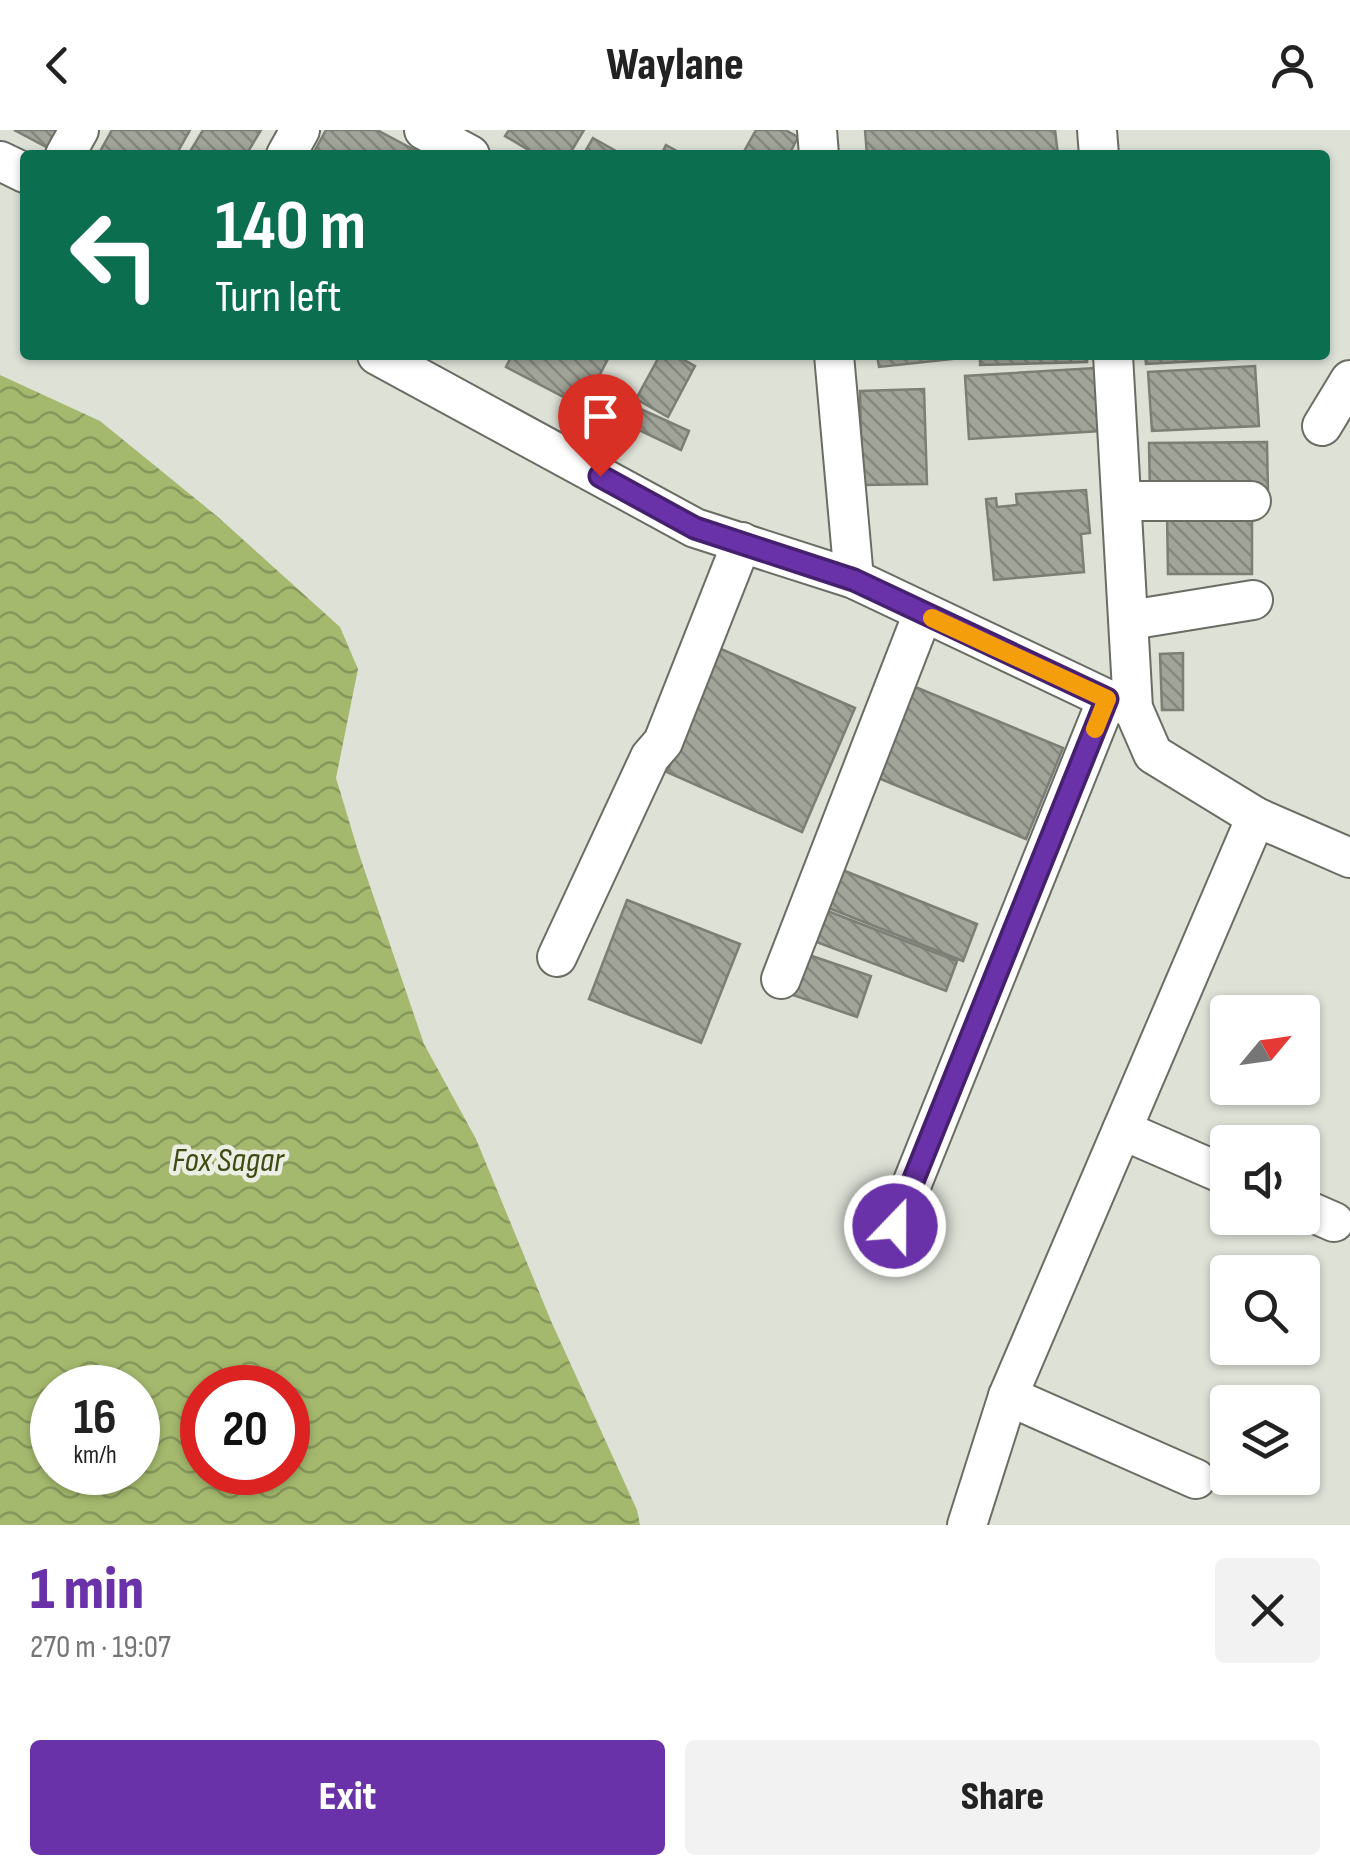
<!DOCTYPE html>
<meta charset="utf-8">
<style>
body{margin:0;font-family:"Sofia Sans Condensed",sans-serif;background:#f2f2f2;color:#222;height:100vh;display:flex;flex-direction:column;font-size:38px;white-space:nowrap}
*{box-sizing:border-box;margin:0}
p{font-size:32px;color:#767676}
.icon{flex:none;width:55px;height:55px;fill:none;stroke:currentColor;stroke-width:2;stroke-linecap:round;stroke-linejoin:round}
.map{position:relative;height:1395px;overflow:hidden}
.drawer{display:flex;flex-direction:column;background:#fff;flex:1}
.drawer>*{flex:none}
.banner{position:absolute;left:20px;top:20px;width:1310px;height:210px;border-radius:10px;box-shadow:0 2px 8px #0004;background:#0b6e4f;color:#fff;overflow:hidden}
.needle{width:65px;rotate:61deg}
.tools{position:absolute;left:1210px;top:865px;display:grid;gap:20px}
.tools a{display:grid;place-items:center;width:110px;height:110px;border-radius:10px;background:#fff;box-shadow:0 2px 8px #0004;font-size:50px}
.speed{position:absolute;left:30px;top:1235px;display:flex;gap:20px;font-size:50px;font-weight:700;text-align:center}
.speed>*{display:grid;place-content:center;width:130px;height:130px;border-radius:50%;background:#fff;box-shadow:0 2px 8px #0004;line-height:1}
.speed small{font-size:25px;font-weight:400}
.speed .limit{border:15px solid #d22;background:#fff;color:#111}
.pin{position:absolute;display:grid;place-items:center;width:85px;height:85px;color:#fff;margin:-102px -42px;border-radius:50% 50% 50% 0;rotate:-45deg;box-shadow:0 0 10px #0007}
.pin .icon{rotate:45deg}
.me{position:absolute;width:110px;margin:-55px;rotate:22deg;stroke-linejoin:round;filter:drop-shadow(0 0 8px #0008)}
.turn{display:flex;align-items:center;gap:35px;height:210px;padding:0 30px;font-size:45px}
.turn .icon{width:130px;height:130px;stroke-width:2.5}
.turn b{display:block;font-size:70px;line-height:85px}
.round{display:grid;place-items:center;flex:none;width:105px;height:105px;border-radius:10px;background:#f2f2f2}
.overview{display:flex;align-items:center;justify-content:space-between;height:170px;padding:0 30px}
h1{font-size:60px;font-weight:800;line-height:75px;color:#6a32a9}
.primary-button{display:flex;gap:20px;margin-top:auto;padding:20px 30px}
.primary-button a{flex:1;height:115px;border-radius:10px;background:#6a32a9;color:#fff;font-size:40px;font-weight:800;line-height:115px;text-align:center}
.primary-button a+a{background:#f2f2f2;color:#222}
header{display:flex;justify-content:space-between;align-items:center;height:130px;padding:0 30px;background:#fff;font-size:45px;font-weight:800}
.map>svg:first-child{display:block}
.water{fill:url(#water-waves);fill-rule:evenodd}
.building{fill:url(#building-back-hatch);stroke:#7c7f75;stroke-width:2.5}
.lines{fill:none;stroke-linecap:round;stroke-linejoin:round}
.minor-casing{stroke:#6a6d63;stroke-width:42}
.minor{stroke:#fff;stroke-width:38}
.route-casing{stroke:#45206e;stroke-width:25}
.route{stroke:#6a32a9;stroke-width:18}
.slow{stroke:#f59e0b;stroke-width:18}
.labels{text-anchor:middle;stroke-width:9;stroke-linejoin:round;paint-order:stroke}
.water-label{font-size:35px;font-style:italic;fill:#3e4b14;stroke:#ebeee3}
</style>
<header><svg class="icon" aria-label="back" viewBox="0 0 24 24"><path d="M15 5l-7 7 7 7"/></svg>Waylane<svg class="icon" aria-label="person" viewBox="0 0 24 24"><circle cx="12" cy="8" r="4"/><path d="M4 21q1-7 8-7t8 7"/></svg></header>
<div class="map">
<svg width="1350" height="1395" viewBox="0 0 1350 1395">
<defs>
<pattern id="water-waves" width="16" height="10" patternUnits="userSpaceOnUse" patternTransform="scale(2.5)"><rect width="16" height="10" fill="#a4b96e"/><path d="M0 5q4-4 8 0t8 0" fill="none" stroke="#86975b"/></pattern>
<pattern id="building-back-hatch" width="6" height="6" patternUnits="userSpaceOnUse" patternTransform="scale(2.5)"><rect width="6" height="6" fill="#a1a499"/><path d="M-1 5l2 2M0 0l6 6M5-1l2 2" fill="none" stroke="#84877d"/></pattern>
</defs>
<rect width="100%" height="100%" fill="#dde1d6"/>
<!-- water -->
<path class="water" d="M0 245 100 291 218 387 340 497 358 539 336 648 359 724 424 914 476 1009 551 1191 637 1380 640 1395H0ZM52 1258H138V1342H52ZM202 1258H288V1342H202Z"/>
<!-- building -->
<g class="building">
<polygon points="14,0 65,0 54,21"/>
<polygon points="112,0 190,0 176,25 98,25"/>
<polygon points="203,0 261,0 246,25 188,25"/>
<polygon points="326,0 377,0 424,25 319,25 314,22"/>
<polygon points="509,0 584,0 569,25 537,25 505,6"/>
<polygon points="756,0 785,0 798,7 789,25 742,25"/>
<polygon points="865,0 1055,0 1058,25 867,25"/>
<polygon points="593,8 623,25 583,25"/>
<polygon points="666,15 684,25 661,25"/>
<polygon points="512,225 610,225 583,277 506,237"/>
<polygon points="660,225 675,225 695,236 668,287 636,269"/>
<polygon points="877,225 972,225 972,227 879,237"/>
<polygon points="980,225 1087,225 1087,232 980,235"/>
<polygon points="1145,225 1253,225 1253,228 1146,234"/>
<polygon points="1255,236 1259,296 1152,301 1148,242"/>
<polygon points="1095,238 1100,301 969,309 965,246"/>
<polygon points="924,259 927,354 862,355 860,261"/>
<polygon points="634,276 689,301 681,320 626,294"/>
<polygon points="1267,312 1268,362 1150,363 1149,313"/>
<polygon points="1086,360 1090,403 1081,404 1084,442 994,450 986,369 996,368 997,377 1017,375 1016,364"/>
<polygon points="1167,382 1252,382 1252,444 1168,444"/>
<polygon points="721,519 855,578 802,702 667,642"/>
<polygon points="1183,523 1183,580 1162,580 1160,524"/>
<polygon points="908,554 1063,618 1026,709 871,645"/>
<polygon points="840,739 977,794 963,831 826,777"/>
<polygon points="627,770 740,814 701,913 589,869"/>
<polygon points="825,780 957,831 946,861 814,811"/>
<polygon points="803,823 871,846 857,887 790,864"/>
</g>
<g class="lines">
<!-- minor casing -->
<g class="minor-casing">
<g id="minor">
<polyline points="424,0 470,25"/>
<polyline points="817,0 819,25"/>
<polyline points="1097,0 1099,25"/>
<polyline points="65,25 79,0"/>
<polyline points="286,25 300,0"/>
<polyline points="0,31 25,43"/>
<polyline points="377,225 695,398 854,449 1107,569 1133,578"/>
<polyline points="834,225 854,449"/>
<polyline points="1113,225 1133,578 1153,624 1256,687 1350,728"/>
<polyline points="1322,296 1350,250"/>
<polyline points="1123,371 1251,371"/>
<polyline points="1130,490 1253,470"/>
<polyline points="557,827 650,627 663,612 742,412"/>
<polyline points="781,849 923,483"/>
<polyline points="1122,1000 1228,1046"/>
<polyline points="1302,1078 1334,1092"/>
<polyline points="895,1096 1107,569"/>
<polyline points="1008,1266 1196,1349"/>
<polyline points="967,1395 1008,1266 1256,687"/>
</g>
</g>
<!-- minor -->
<use href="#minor" class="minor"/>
</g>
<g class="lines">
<!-- route casing -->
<g class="route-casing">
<polyline id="route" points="600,346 695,398 854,450 1107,569 895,1096"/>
</g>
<!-- route -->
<use href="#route" class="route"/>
<!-- slow -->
<polyline class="slow" points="932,488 1107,569 1095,599"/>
</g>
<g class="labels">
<!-- water labels -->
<g class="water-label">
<text x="228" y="1041">Fox Sagar</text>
</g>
</g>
</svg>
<div class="tools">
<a><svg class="needle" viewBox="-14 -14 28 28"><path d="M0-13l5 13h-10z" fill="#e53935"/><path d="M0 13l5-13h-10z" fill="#767676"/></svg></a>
<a><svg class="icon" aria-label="sound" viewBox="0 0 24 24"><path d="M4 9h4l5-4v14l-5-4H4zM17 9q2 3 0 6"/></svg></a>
<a><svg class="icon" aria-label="search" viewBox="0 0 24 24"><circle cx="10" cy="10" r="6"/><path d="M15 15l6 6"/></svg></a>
<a><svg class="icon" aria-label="layers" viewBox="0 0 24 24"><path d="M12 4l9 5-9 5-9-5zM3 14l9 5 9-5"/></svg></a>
</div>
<div class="speed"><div>16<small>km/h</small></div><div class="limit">20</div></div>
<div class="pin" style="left:600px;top:346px;background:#d93025"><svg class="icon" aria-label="arrive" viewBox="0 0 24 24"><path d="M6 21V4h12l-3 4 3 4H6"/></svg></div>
<svg class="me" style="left:895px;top:1096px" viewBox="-20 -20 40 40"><circle r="17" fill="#6a32a9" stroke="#fff" stroke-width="3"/><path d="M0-11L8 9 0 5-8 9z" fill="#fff"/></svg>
<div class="banner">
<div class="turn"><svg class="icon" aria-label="left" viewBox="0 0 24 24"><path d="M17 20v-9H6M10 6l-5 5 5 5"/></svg><div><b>140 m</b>Turn left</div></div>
</div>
</div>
<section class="drawer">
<div class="overview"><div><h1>1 min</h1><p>270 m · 19:07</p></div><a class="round"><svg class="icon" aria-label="close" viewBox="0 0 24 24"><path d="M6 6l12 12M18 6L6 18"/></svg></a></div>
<div class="primary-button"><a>Exit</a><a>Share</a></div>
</section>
